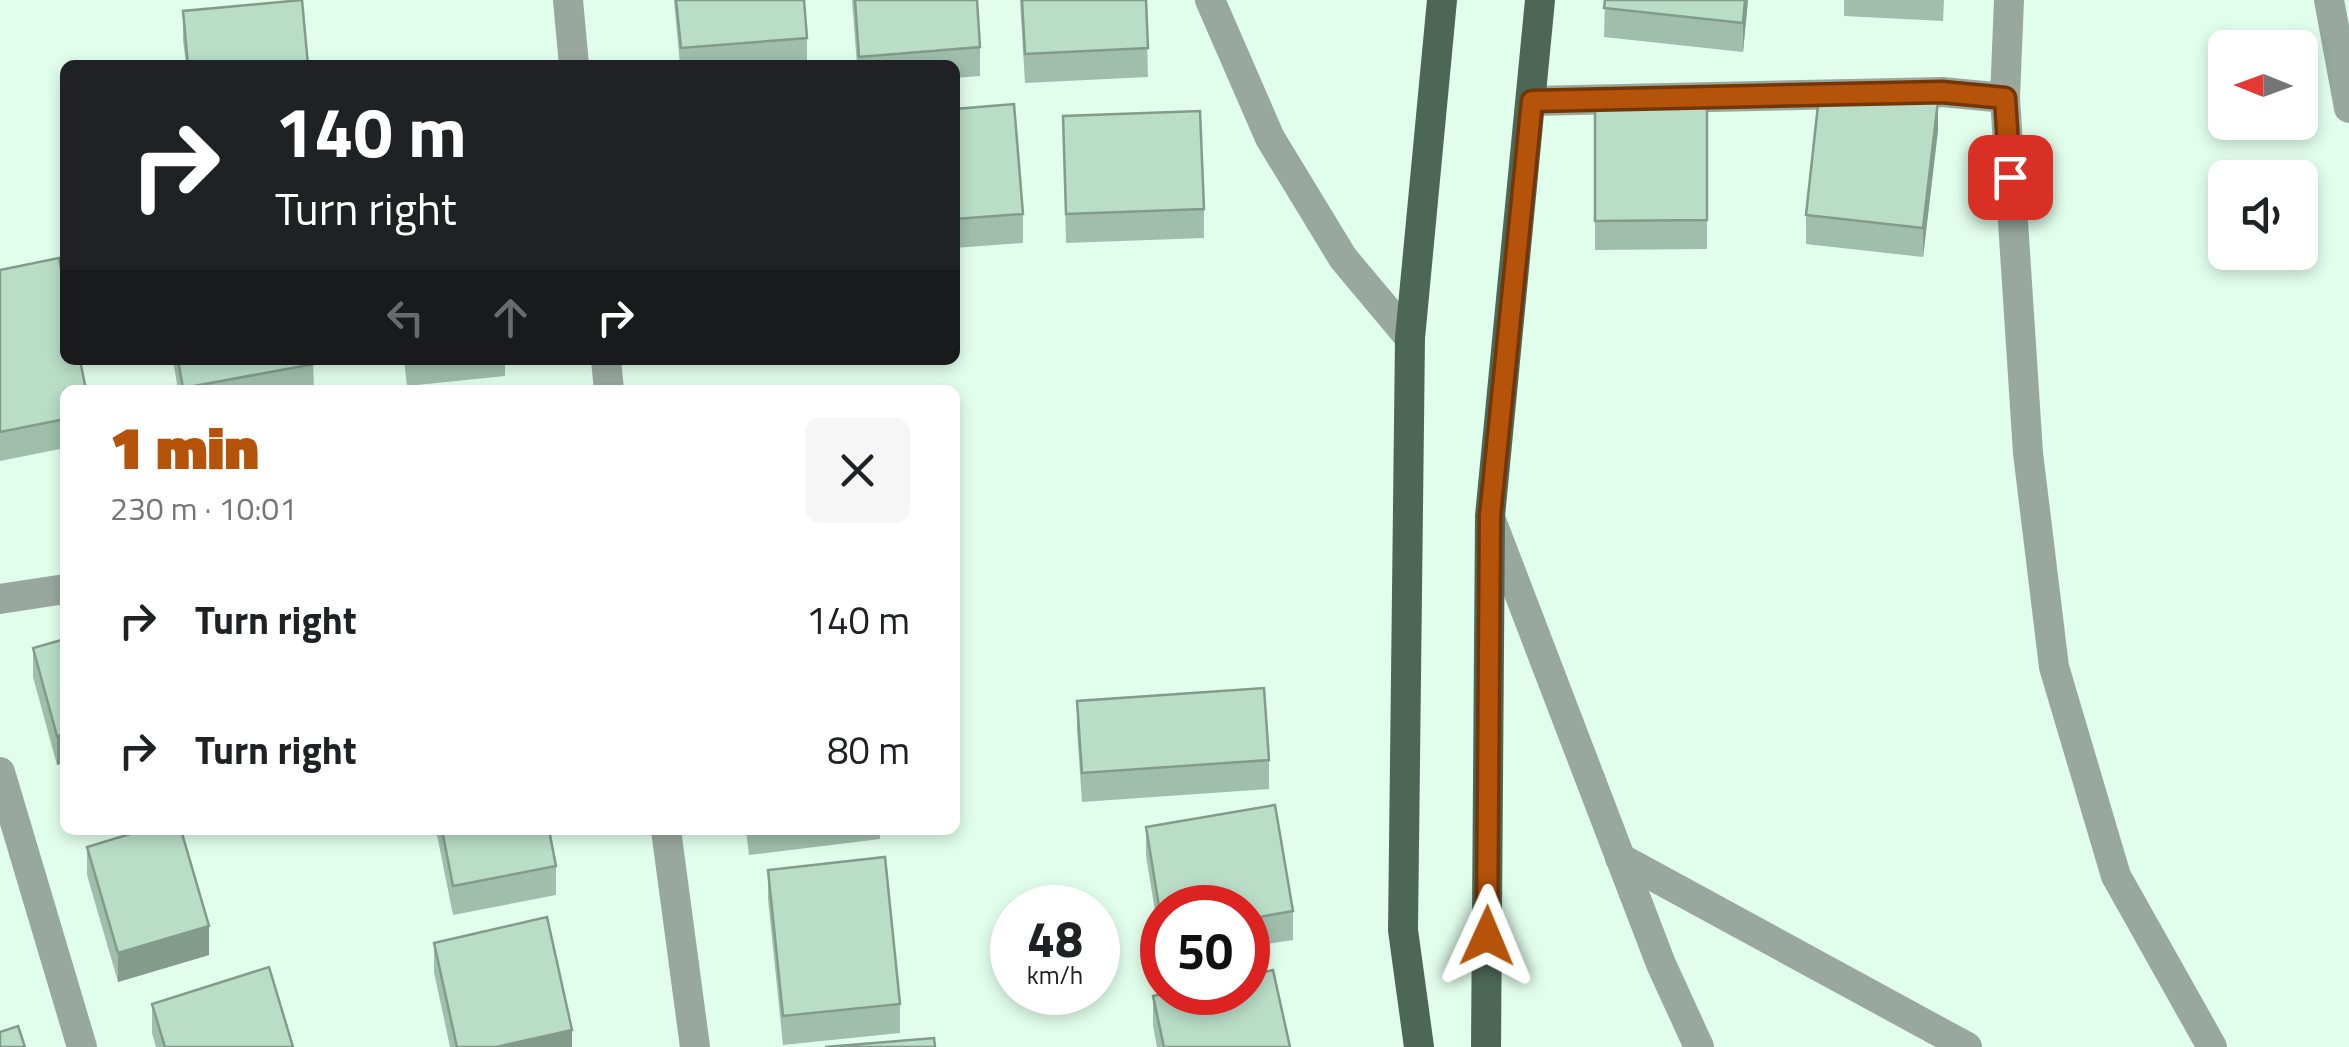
<!DOCTYPE html>
<meta charset="utf-8">
<style>
body{margin:0;font-family:"Titillium Web",sans-serif;background:#f6f6f6;color:#202124;height:100vh;display:flex;flex-direction:column;font-size:38px;white-space:nowrap}
*{box-sizing:border-box;margin:0}
p{font-size:32px;color:#757577}
.icon{flex:none;width:55px;height:55px;fill:none;stroke:currentColor;stroke-width:2;stroke-linecap:round;stroke-linejoin:round}
.map{position:relative;flex:1;overflow:hidden}
.details{position:absolute;left:60px;top:385px;width:900px;height:450px;display:flex;flex-direction:column;background:#fff;border-radius:15px;box-shadow:0 5px 15px #0003}
.details>*{flex:none}
.hud{position:absolute;left:60px;top:60px;width:900px;height:305px;border-radius:15px;box-shadow:0 5px 15px #0003;background:#202124;color:#fff;overflow:hidden}
.needle{width:65px;rotate:271deg}
.controls{position:absolute;left:2208px;top:30px;display:grid;gap:20px}
.controls a{display:grid;place-items:center;width:110px;height:110px;border-radius:15px;background:#fff;box-shadow:0 5px 15px #0003;font-size:50px}
.speed{position:absolute;left:990px;top:885px;display:flex;gap:20px;font-size:50px;font-weight:700;text-align:center}
.speed>*{display:grid;place-content:center;width:130px;height:130px;border-radius:50%;background:#fff;box-shadow:0 5px 15px #0003;line-height:1}
.speed small{font-size:25px;font-weight:400}
.speed .limit{border:15px solid #d22;background:#fff;color:#111}
.pin{position:absolute;display:grid;place-items:center;width:85px;height:85px;color:#fff;margin:-42px;border-radius:20px;box-shadow:0 5px 15px #0006}
.me{position:absolute;width:110px;margin:-55px;rotate:1deg;stroke-linejoin:round;filter:drop-shadow(0 0 8px #0008)}
.turn{display:flex;align-items:center;gap:35px;height:210px;padding:0 50px;font-size:45px}
.turn .icon{width:130px;height:130px;stroke-width:2.5}
.turn b{display:block;font-size:70px;line-height:85px}
.lanes{display:flex;align-items:center;height:95px;padding:0 50px;background:#0003;justify-content:center;gap:50px;direction:ltr}
.lanes .off{opacity:.35}
.round{display:grid;place-items:center;flex:none;width:105px;height:105px;border-radius:15px;background:#f6f6f6}
.summary{display:flex;align-items:center;justify-content:space-between;height:170px;padding:0 50px}
h1{font-size:60px;font-weight:800;line-height:75px;color:#b45309}
ul{padding:0;list-style:none}
li{display:flex;align-items:center;gap:30px;height:130px;padding:0 50px}
li div{flex:1}
li b{display:block;font-size:38px}
li em{font-style:normal}
.map>svg:first-child{display:block}
.lines{fill:none;stroke-linecap:round;stroke-linejoin:round}
.minor{stroke:#99a89e;stroke-width:30}
.major{stroke:#4d6757;stroke-width:30}
.wall{fill:#9fbeab}
.shaded-wall{fill:#829b8b}
.building{fill:#b9ddc7;stroke:#829b8b;stroke-width:2.5}
.route-casing{stroke:#753606;stroke-width:25}
.route{stroke:#b45309;stroke-width:18}
</style>
<div class="map">
<svg width="2349" height="1047" viewBox="0 0 2349 1047">
<rect width="100%" height="100%" fill="#e1feec"/>
<g class="lines">
<!-- minor -->
<g class="minor">
<polyline points="568,0 574,65"/>
<polyline points="1210,0 1270,138 1343,258 1410,338"/>
<polyline points="2009,0 2005,98 2028,453 2054,667 2116,876 2212,1047"/>
<polyline points="2329,0 2349,108"/>
<polyline points="1532,101 1942,92 2005,98"/>
<polyline points="606,360 609,390"/>
<polyline points="1491,520 1661,964 1699,1047"/>
<polyline points="0,599 65,589"/>
<polyline points="0,772 82,1047"/>
<polyline points="666,830 695,1047"/>
<polyline points="1620,858 1967,1047"/>
</g>
<!-- major -->
<g class="major">
<polyline points="1419,1047 1403,930 1410,338 1442,0"/>
<polyline points="1486,1047 1490,516 1540,0"/>
</g>
</g>
<!-- wall -->
<g class="wall">
<polygon points="674,0 804,0 807,38 807,65 680,65"/>
<polygon points="852,0 977,0 980,47 980,76 955,78 955,65 857,65"/>
<polygon points="1020,0 1146,0 1148,77 1025,83"/>
<polygon points="1605,0 1748,0 1743,52 1604,37"/>
<polygon points="1844,0 1944,0 1943,21 1844,16"/>
<polygon points="183,11 308,65 186,65 183,40"/>
<polygon points="1707,105 1707,249 1595,250 1595,106"/>
<polygon points="955,109 1023,214 1023,243 955,248"/>
<polygon points="1063,116 1204,209 1204,238 1066,243"/>
<polygon points="1938,130 1923,257 1806,244 1806,215"/>
<polygon points="0,270 65,390 65,448 0,461"/>
<polygon points="173,360 313,360 314,390 178,390"/>
<polygon points="404,360 505,360 505,376 407,386"/>
<polygon points="65,639 57,765 33,677 33,648"/>
<polygon points="1077,701 1269,760 1269,789 1082,802 1077,730"/>
<polygon points="1146,827 1293,911 1293,940 1248,947 1248,908 1162,908 1162,954 1146,856"/>
<polygon points="436,830 549,830 556,866 556,895 453,915"/>
<polygon points="746,830 880,830 880,839 749,855"/>
<polygon points="87,847 209,955 118,982 87,875"/>
<polygon points="768,870 900,1004 900,1033 783,1045 768,899"/>
<polygon points="434,943 572,1047 450,1047 434,972"/>
<polygon points="1153,996 1290,1047 1157,1047 1153,1025"/>
<polygon points="152,1004 293,1047 156,1047 152,1033"/>
</g>
<!-- shaded-wall -->
<g class="shaded-wall">
<polygon points="1745,0 1748,0 1743,52 1743,23"/>
<polygon points="1938,101 1938,130 1923,257 1923,228"/>
<polygon points="65,734 65,763 57,765 57,736"/>
<polygon points="209,926 209,955 118,982 118,953"/>
<polygon points="572,1030 572,1047 496,1047"/>
</g>
<!-- building -->
<g class="building">
<polygon points="302,0 308,65 188,65 183,11"/>
<polygon points="676,0 804,0 807,38 681,48"/>
<polygon points="855,0 977,0 980,47 859,57"/>
<polygon points="1022,0 1146,0 1148,48 1025,54"/>
<polygon points="1605,0 1745,0 1743,23 1604,8"/>
<polygon points="1820,87 1938,101 1923,228 1806,215"/>
<polygon points="1014,104 1023,214 955,219 955,109"/>
<polygon points="1707,105 1707,220 1595,221 1595,106"/>
<polygon points="1200,111 1204,209 1066,214 1063,116"/>
<polygon points="59,258 65,288 65,360 80,360 86,390 65,390 65,419 0,432 0,270"/>
<polygon points="178,360 313,360 314,364 183,388"/>
<polygon points="65,639 65,734 57,736 33,648"/>
<polygon points="1264,688 1269,760 1082,773 1077,701"/>
<polygon points="1275,805 1293,911 1248,919 1248,908 1162,908 1162,925 1146,827"/>
<polygon points="143,830 181,830 209,926 118,953 87,847"/>
<polygon points="442,830 549,830 556,866 453,886"/>
<polygon points="885,857 900,1004 783,1016 768,870"/>
<polygon points="547,917 572,1030 496,1047 457,1047 434,943"/>
<polygon points="269,967 293,1047 165,1047 152,1004"/>
<polygon points="1273,970 1290,1047 1164,1047 1153,996 1170,992 1248,992 1248,976"/>
<polygon points="18,1026 25,1047 0,1047 0,1032"/>
<polygon points="934,1038 935,1047 825,1047"/>
</g>
<g class="lines">
<!-- route casing -->
<g class="route-casing">
<polyline id="route" points="1487,936 1490,516 1532,101 1942,92 2005,98 2010,177"/>
</g>
<!-- route -->
<use href="#route" class="route"/>
</g>
</svg>
<div class="controls">
<a><svg class="needle" viewBox="-14 -14 28 28"><path d="M0-13l5 13h-10z" fill="#e53935"/><path d="M0 13l5-13h-10z" fill="#757577"/></svg></a>
<a><svg class="icon" aria-label="sound" viewBox="0 0 24 24"><path d="M4 9h4l5-4v14l-5-4H4zM17 9q2 3 0 6"/></svg></a>
</div>
<div class="speed"><div>48<small>km/h</small></div><div class="limit">50</div></div>
<div class="pin" style="left:2010px;top:177px;background:#d93025"><svg class="icon" aria-label="arrive" viewBox="0 0 24 24"><path d="M6 21V4h12l-3 4 3 4H6"/></svg></div>
<svg class="me" style="left:1487px;top:936px" viewBox="-20 -20 40 40"><path d="M0-17L14 15 0 8-14 15z" fill="#b45309" stroke="#fff" stroke-width="4"/></svg>
<div class="hud">
<div class="turn"><svg class="icon" aria-label="right" viewBox="0 0 24 24"><path d="M7 20v-9h11M14 6l5 5-5 5"/></svg><div><b>140 m</b>Turn right</div></div>
<div class="lanes"><svg class="icon off" aria-label="left" viewBox="0 0 24 24"><path d="M17 20v-9H6M10 6l-5 5 5 5"/></svg><svg class="icon off" aria-label="ahead" viewBox="0 0 24 24"><path d="M12 20V5M6 11l6-6 6 6"/></svg><svg class="icon" aria-label="right" viewBox="0 0 24 24"><path d="M7 20v-9h11M14 6l5 5-5 5"/></svg></div>
</div>
<section class="details">
<div class="summary"><div><h1>1 min</h1><p>230 m · 10:01</p></div><a class="round"><svg class="icon" aria-label="close" viewBox="0 0 24 24"><path d="M6 6l12 12M18 6L6 18"/></svg></a></div>
<ul>
<li><svg class="icon" aria-label="right" viewBox="0 0 24 24"><path d="M7 20v-9h11M14 6l5 5-5 5"/></svg><div><b>Turn right</b></div><em>140 m</em></li>
<li><svg class="icon" aria-label="right" viewBox="0 0 24 24"><path d="M7 20v-9h11M14 6l5 5-5 5"/></svg><div><b>Turn right</b></div><em>80 m</em></li>
</ul>
</section>
</div>
